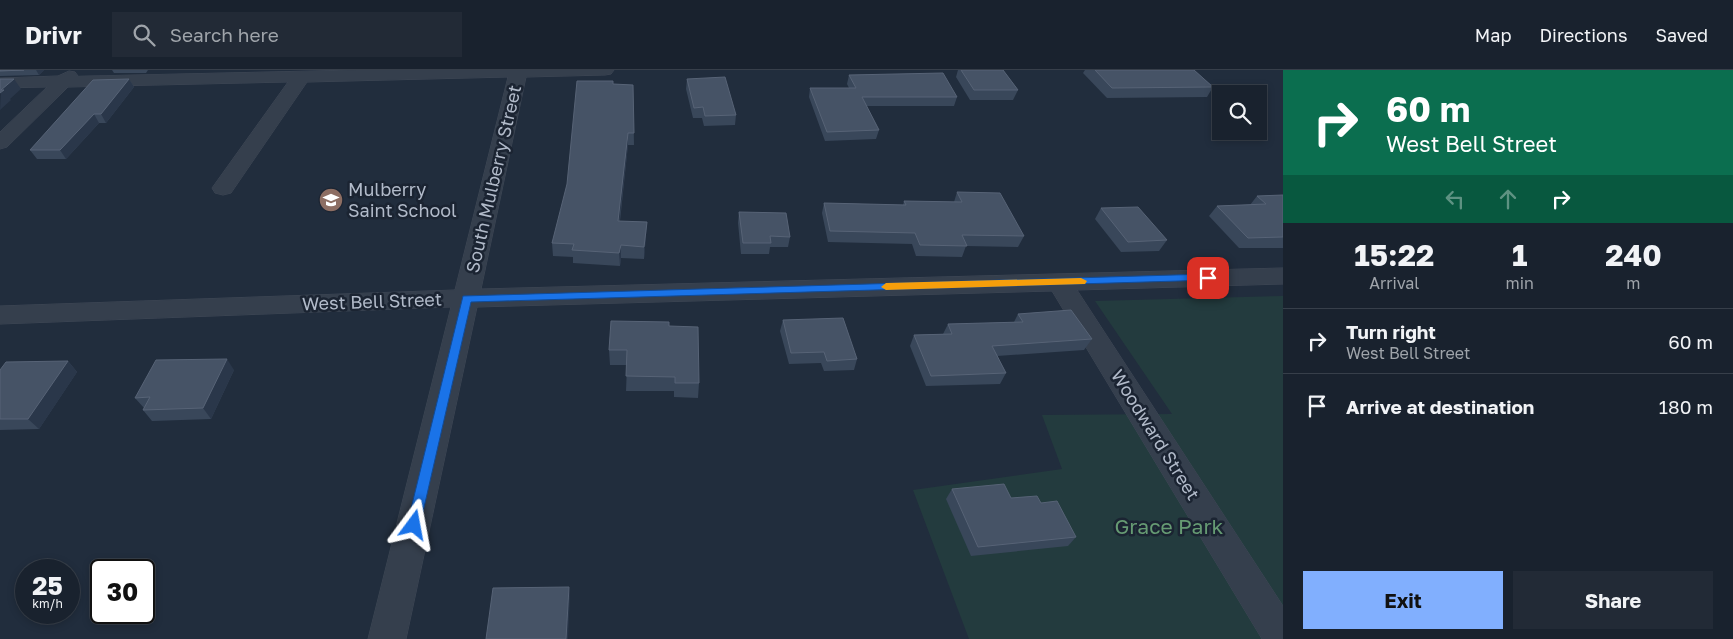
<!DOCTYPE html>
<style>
body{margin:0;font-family:"Golos Text",sans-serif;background:#222a36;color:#f1f3f6;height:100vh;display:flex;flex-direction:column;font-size:19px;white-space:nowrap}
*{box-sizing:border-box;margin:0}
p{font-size:16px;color:#9fa4aa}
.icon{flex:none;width:28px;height:28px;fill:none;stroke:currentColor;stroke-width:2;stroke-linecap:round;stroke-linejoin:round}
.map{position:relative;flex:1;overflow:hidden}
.side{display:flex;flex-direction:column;background:#19222e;width:450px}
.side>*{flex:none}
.top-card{background:#0b6e4f;color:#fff;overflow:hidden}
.fabs{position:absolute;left:1212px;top:15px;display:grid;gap:10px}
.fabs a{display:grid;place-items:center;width:55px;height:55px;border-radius:0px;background:#19222e;box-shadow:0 2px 8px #0003,0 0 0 1px #373f4a;font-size:25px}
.speed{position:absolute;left:15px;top:489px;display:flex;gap:10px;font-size:25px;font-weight:700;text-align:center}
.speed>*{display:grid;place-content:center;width:65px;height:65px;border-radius:50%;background:#19222e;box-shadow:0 2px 8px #0003,0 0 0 1px #373f4a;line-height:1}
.speed small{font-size:12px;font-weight:400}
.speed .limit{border:2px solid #111;border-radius:8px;background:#fff;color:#111}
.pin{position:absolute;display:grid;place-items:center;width:42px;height:42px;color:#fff;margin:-21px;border-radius:10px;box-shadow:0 2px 8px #0006}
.me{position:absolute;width:55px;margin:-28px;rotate:13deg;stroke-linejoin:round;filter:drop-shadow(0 0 4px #0008)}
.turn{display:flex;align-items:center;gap:18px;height:105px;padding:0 20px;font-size:22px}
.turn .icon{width:65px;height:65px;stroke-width:2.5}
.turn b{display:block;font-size:35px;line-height:42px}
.lanes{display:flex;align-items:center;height:48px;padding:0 20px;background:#0003;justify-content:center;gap:25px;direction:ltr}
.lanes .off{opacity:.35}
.eta{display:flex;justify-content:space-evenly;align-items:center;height:85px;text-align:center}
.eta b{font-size:30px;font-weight:700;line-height:35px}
.primary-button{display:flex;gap:10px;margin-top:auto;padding:10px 20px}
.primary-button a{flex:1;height:58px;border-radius:0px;background:#81affe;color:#111;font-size:20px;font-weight:700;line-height:58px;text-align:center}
.primary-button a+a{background:#222a36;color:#f1f3f6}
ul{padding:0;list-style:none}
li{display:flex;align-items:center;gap:15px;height:65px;padding:0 20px;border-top:1px solid #373f4a}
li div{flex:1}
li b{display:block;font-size:19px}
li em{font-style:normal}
header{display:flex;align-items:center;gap:30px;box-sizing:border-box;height:70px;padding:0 25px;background:#19222e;border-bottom:1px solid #373f4a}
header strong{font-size:24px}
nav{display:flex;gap:28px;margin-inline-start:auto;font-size:18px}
.search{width:350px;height:45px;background:#222a36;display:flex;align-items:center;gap:12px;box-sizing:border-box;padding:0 18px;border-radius:0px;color:#9fa4aa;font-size:19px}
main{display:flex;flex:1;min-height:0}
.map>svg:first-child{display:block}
.green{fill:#233b3e}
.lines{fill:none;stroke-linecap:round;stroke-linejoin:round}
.minor-casing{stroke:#3f4856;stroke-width:1}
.minor{fill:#353f4d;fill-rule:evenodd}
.wall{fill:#39475a}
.shaded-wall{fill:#2a374a}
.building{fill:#465366;stroke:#576376}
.route{fill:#1a73e8;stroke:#114b97}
.slow{fill:#f59e0b}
.labels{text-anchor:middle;stroke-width:5;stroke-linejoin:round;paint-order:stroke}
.street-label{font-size:18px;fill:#b1bac9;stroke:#1b2432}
.poi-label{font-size:18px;fill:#b1bac9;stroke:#1b2432;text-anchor:start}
.near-park-label{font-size:21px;fill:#669b73;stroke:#1b2432}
</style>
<header>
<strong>Drivr</strong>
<div class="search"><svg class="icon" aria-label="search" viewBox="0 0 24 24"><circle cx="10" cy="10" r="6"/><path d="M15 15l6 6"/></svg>Search here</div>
<nav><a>Map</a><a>Directions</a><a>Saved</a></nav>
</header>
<main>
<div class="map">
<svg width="1283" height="569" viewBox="0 0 1283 569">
<rect width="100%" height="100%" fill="#212d3d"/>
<!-- green -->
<polygon class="green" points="1283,226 1283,569 969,569 913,420 1062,399 1042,345 1172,344 1095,231"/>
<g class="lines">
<!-- minor casing -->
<g class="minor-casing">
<polygon id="minor" points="356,0 614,0 611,4 605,5 526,7 481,219 1283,198 1283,214 1077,220 1283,536 1283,569 1262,569 1052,221 477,237 406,569 368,569 451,237 0,254 0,236 455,220 508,7 307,12 231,123 223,125 215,123 212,118 288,12 68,17 7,77 0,79 0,62 47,17 0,18 0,8 58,6 69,1 75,2 78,6"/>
</g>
<!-- minor -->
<use href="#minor" class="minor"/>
</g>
<!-- wall -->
<g class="wall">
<polygon points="0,0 44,0 39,5 0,6"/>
<polygon points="112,0 148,0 146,3 114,3"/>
<polygon points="958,0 1003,0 1018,20 1013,30 970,30 956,7"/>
<polygon points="1085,0 1194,0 1213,17 1207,27 1107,28 1083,3"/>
<polygon points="849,5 957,27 954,36 866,36 879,60 876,69 825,71 809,27 810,18 849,18 847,14"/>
<polygon points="129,9 134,17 106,53 99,53 66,89 37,89 30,80"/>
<polygon points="687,9 736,45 735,55 704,56 702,48 693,48 686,19"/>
<polygon points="613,14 633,15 634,75 628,75 620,151 647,152 646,165 644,189 621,188 620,196 573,193 573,187 553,186 552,173"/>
<polygon points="957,122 1024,166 1018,177 966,176 962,187 916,186 912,174 828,172 822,143 824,133 903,135 904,131 954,132"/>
<polygon points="1283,125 1283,178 1239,178 1209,146 1217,136 1250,135 1257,126"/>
<polygon points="1101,138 1167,170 1159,181 1121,182 1095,149"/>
<polygon points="739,142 790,167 788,177 770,177 769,184 741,184 738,153"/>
<polygon points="1018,244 1092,269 1084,280 997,286 1006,303 1000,314 926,316 910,276 914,265 943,264 948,254 1014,252"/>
<polygon points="783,250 857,289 854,300 824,301 821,293 789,294 780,261"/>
<polygon points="669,256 699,313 698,328 674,327 674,321 626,321 627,295 610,295 609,280"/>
<polygon points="68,291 77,302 39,359 0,360 0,300"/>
<polygon points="234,300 211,349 152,351 143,340 144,338 135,328"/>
<polygon points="952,419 1041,433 1076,467 1068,476 971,486 946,429"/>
</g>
<!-- shaded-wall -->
<g class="shaded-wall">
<polygon points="36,0 44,0 39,5"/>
<polygon points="14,9 21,19 10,29 11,30 0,40 1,20"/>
<polygon points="129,9 134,17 106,53 101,44"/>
<polygon points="94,44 99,53 66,89 60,80"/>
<polygon points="628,63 628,75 618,163 618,151"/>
<polygon points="647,152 646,165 644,189 644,177"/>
<polygon points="621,175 621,188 620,196 619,183"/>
<polygon points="227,289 234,300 211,349 203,338"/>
<polygon points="68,291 77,302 39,359 28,349"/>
<polygon points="569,517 570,526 568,569 566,569"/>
</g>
<!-- building -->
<g class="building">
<polygon points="0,0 24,0 0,1"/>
<polygon points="961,0 1003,0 1018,20 974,20"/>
<polygon points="1095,0 1194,0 1213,17 1112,18"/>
<polygon points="943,3 957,27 862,27 879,60 827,62 810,18 856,18 849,5"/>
<polygon points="725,7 736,45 705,46 703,37 694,38 687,9"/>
<polygon points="0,9 14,9 1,20 4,20 0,23"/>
<polygon points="129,9 101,44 94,44 60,80 30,80 93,10"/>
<polygon points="577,11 613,11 613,14 633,15 634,63 628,63 618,151 647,152 644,177 621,175 619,183 572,180 574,174 552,173 567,114"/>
<polygon points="957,122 1000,123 1024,166 962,165 967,176 920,175 915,163 830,161 824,133 906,135 904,131 962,132"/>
<polygon points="1283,125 1283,167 1248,168 1217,136 1266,134 1257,126"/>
<polygon points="1138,137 1167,170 1128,172 1101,138"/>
<polygon points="739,142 786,143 790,167 770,166 771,173 743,173"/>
<polygon points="1071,240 1092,269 992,276 1006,303 931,306 914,265 952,264 948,254 1023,252 1018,244"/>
<polygon points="843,248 857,289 827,291 824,282 791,283 783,250"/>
<polygon points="611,251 669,252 669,256 698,257 699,313 675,313 675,307 626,306 627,280 609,280"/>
<polygon points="227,289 203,338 143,340 150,327 135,328 156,290"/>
<polygon points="68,291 28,349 0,349 0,300 6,292"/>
<polygon points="1004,414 1011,428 1037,426 1041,433 1057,431 1076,467 978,477 952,419"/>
<polygon points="569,517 566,569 486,569 493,518"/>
</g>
<!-- route -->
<polygon class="route" points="1208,204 1212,205 1212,210 471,232 420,455 418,460 414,462 409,460 407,455 463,226"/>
<!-- slow -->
<polygon class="slow" points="1081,208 1087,211 1085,214 886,220 881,217 886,213"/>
<!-- icons -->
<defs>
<g id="school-disc" transform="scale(1.25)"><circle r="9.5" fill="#8d6e63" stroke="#1b2432"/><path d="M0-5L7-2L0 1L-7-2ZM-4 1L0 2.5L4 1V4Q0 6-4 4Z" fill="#fff"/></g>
</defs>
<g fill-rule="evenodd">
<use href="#school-disc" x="331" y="130"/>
</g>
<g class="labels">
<!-- street labels -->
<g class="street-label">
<text transform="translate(494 109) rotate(-77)" y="6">South Mulberry Street</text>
<text transform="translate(372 232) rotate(-2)" y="6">West Bell Street</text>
<text transform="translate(1155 365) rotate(58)" y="6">Woodward Street</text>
</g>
<!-- poi labels -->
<g class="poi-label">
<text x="348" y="126">Mulberry<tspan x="348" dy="21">Saint School</tspan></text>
</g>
<!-- near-park labels -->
<g class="near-park-label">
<text x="1169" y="464">Grace Park</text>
</g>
</g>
</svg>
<div class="fabs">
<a><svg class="icon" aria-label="search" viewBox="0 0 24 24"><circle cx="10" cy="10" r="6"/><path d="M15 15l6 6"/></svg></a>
</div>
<div class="speed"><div>25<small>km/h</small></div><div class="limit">30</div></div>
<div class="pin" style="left:1208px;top:208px;background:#d93025"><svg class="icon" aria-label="arrive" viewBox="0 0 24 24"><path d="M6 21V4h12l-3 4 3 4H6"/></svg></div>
<svg class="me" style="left:414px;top:455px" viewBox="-20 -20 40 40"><path d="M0-17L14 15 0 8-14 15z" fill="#1a73e8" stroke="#fff" stroke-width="4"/></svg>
</div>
<section class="side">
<div class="top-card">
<div class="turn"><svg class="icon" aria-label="right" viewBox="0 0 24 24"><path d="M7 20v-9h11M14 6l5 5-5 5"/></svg><div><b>60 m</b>West Bell Street</div></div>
<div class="lanes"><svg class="icon off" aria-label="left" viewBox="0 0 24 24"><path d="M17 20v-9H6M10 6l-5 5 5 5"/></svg><svg class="icon off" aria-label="ahead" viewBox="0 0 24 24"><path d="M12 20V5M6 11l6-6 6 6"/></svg><svg class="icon" aria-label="right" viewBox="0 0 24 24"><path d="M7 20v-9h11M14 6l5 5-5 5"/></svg></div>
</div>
<div class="eta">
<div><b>15:22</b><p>Arrival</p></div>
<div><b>1</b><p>min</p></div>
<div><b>240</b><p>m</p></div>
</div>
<ul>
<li><svg class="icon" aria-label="right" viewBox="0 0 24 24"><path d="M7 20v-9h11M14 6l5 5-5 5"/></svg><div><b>Turn right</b><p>West Bell Street</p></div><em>60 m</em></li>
<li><svg class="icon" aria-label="arrive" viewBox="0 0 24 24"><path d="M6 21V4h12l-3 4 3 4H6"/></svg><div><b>Arrive at destination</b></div><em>180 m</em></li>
</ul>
<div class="primary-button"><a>Exit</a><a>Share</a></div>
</section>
</main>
